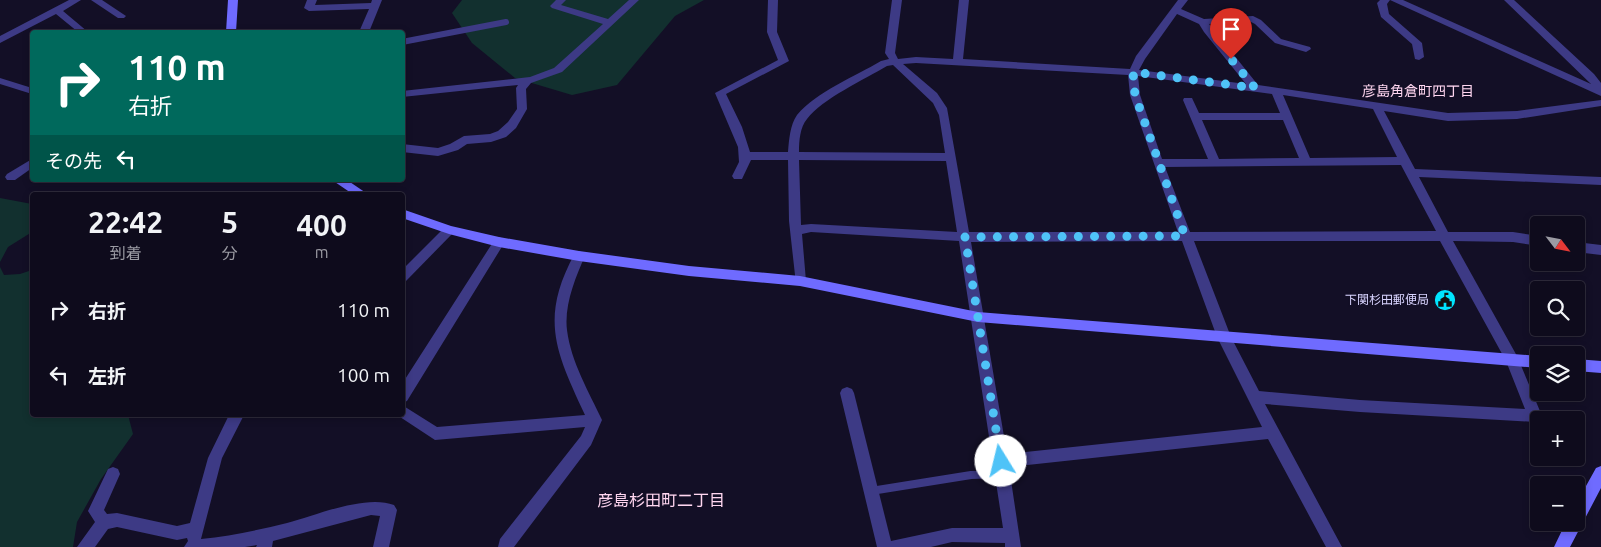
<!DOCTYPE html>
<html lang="ja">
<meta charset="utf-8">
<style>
body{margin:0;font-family:Ubuntu,"Noto Sans JP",sans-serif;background:#1c1929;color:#f1f3f6;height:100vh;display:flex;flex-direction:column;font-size:19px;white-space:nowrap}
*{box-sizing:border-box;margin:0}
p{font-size:16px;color:#9b9ba3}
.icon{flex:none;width:28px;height:28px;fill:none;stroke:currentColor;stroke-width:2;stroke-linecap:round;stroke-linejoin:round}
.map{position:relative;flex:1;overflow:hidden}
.drawer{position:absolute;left:30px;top:192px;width:375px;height:225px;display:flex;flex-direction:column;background:#0e0b1c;border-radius:5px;box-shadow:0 2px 8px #0003,0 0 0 1px #2e2b3b}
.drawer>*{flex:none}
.banner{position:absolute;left:30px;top:30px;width:375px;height:152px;border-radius:5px;box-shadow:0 2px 8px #0003,0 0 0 1px #2e2b3b;background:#00695c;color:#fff;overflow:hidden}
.needle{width:32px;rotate:122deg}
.buttons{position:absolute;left:1530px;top:216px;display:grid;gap:10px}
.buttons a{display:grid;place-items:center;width:55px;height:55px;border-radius:5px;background:#0e0b1c;box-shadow:0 2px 8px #0003,0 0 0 1px #2e2b3b;font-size:25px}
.pin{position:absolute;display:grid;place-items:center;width:42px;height:42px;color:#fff;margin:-51px -21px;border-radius:50% 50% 50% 0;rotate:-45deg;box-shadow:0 0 5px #0007}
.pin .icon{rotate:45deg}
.me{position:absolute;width:55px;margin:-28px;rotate:351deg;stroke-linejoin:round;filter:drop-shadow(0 0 4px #0008)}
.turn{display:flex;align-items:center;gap:18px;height:105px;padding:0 15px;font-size:22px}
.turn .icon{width:65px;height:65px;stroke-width:2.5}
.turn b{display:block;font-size:35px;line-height:42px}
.then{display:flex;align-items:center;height:48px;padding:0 15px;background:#0003;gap:10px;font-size:19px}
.eta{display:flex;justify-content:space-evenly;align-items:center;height:85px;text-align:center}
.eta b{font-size:30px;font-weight:700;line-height:35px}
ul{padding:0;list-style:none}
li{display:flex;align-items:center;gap:15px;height:65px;padding:0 15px}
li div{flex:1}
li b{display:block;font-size:19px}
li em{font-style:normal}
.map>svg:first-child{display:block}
.green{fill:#12302f}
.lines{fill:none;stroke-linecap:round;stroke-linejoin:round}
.lane-far1{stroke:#3d3a85;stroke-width:6}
.lane{stroke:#3d3a85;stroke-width:8}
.street{fill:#3d3a85;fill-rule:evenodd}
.secondary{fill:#6f6bff;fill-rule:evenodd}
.route{stroke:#4fc3f7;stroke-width:9;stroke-dasharray:0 16.2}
.labels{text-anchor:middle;stroke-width:4;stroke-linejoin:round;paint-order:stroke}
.poi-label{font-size:12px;fill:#d9d4ff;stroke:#130f26;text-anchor:end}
.neighbourhood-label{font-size:14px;fill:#ffd6f0;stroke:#130f26}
.near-neighbourhood-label{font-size:16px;fill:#ffd6f0;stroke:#130f26}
</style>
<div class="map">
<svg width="1601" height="547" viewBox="0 0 1601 547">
<rect width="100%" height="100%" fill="#130f26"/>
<!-- green -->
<g class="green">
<polygon points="462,0 704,0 675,16 617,85 572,95 515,78 472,43 452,13"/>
<polygon points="0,198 32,204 32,232 8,247 0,262"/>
<polygon points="0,267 4,275 20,274 32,270 32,415 128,415 133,434 101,479 77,522 73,547 0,547"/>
</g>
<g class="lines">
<!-- lane-far1 -->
<polyline class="lane-far1" points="402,42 506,22"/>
<!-- lane -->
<polyline class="lane" points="871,491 971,475 1003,474"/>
<!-- street -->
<g class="street">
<polygon points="69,0 81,0 63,11 88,32 78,32 56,14 0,43 0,36"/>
<polygon points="91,0 102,0 126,16 124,18 118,18"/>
<polygon points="307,0 317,0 315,5 371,3 372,0 382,0 369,32 359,32 369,9 309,11 304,8"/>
<polygon points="556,0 566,0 561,5 608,19 629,0 639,0 562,72 531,83 526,89 527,109 516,128 506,137 491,142 467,144 458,150 438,156 402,152 402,144 438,148 450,144 464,136 490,134 498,131 508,122 517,109 516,88 518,85 402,97 402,91 530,77 554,68 603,24 552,8 550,6"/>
<path d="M768 0H778L777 32 789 61 726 94 742 127 750 152H788C789 140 790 125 797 115 816 92 856 76 881 61L889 59 885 53 892 0H902L895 53 898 59 916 57 953 59 959 0H969L963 59 1130 69 1136 56 1178 0H1188L1181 9 1204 19 1253 16 1261 20 1281 39 1310 47 1311 49 1306 52 1275 43 1255 24 1249 21 1209 24 1258 85 1448 113 1517 111 1601 100V106L1517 119 1448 121 1384 111 1415 169 1601 177V185L1419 177 1448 232H1513L1539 236V246L1513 242 1453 241 1517 356 1542 416 1540 420 1535 422 1360 412 1265 404 1342 547H1326L1268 439 1009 467 1021 547H1005V543L952 542 931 547H877L840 393 842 389 847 387 852 389 854 393 891 541 952 528H1003L959 241 811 232 802 234 806 281 804 284H796L789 221 788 160H751L742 179H734L732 176 739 162 738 147 715 93 778 60 767 32ZM1177 14 1199 24 1204 32 1246 84 1139 70 1145 59ZM916 63 1128 75 1130 95 1178 232H969L947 108 937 93 903 64ZM893 65 933 103 939 115 945 153 799 152C799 141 800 127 807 119 822 99 865 79 887 66ZM1138 76 1272 94 1280 113H1199L1192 98H1184L1183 100 1208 159H1162L1140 95ZM1283 95 1373 109 1397 157 1310 158ZM1202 120H1283L1299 158 1219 159ZM799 160 946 161 957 232 811 224 801 225ZM1401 165 1436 231 1190 232 1165 167ZM1182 241 1217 337 1262 427 1007 454 971 242ZM1194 241H1440L1506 361 1525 409 1360 400 1259 391 1231 337Z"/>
<polygon points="1380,0 1403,0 1591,84 1504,0 1514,0 1594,74 1601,83 1601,96 1390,0 1387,4 1389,14 1422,43 1424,57 1419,60 1415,59 1412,44 1381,17 1377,3"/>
<polygon points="0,78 32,88 32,94 0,84"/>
<polygon points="32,159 32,168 15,180 7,180 5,177 7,174"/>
<polygon points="449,226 455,230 453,233 406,281 402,283 402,270 445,227"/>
<polygon points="499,237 503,239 505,242 503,245 407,401 402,403 402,384 495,239"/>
<polygon points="1576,242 1601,245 1601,255 1576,252"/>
<path d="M579 251 583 253 585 256C575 278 564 306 567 330 571 362 589 392 602 420L591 445 514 547H498L500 539 581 436 585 427 435 440 397 415H402V405L437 427 585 415C556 352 539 319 575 253Z"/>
<path d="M229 415H244L222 458 201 539C230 536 259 530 287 523 317 515 366 494 394 505L397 510 389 547H373L380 516 371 515 273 541 272 547H256L257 545 245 547H184L188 541 187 538 177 540 117 527 108 529 95 547H77L95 522 88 511 108 469 113 467 118 469 120 474 104 510 107 514 117 513 177 526 190 523 208 458Z"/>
</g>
<!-- secondary -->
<g class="secondary">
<polygon points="228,0 238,0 236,32 226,32"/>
<polygon points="332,180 347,180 369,195 354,195"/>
<polygon points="402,209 451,226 499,237 579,251 689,266 800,276 978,312 1539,356 1539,368 978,322 800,286 689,276 579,261 499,247 449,234 402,218"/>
<polygon points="1576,359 1601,361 1601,373 1576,371"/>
<polygon points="1601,466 1601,488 1570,547 1554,547 1566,522 1576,522 1576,504 1596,468"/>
</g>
</g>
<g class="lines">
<!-- route -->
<polyline class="route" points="1001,461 965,237 1185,236 1135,95 1133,72 1255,88 1231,59"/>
</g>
<!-- icons -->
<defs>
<g id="civic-disc" transform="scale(1.125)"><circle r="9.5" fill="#00e5ff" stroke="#130f26"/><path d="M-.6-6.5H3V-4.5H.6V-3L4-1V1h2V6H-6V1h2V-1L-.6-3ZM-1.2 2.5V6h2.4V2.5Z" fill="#111"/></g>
</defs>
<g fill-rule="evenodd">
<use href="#civic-disc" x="1445" y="300"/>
</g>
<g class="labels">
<!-- poi labels -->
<g class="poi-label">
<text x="1429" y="304">下関杉田郵便局</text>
</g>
<!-- neighbourhood labels -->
<g class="neighbourhood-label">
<text x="1418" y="96">彦島角倉町四丁目</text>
</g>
<!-- near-neighbourhood labels -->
<g class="near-neighbourhood-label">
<text x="661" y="506">彦島杉田町二丁目</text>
</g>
</g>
</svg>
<div class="buttons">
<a><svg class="needle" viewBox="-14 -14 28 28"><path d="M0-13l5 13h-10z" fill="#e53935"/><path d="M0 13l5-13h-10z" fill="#9b9ba3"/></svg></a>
<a><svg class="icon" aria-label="search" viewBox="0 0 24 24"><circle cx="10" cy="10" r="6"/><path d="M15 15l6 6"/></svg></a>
<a><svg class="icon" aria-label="layers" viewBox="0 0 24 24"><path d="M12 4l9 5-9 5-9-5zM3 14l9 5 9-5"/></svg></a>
<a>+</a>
<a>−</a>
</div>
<div class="pin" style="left:1231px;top:59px;background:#d93025"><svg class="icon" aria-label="arrive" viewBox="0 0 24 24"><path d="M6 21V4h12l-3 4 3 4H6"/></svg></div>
<svg class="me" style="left:1001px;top:461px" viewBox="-20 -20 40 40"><circle r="19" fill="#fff"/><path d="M0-13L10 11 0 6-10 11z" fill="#4fc3f7"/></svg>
<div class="banner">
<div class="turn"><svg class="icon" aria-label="right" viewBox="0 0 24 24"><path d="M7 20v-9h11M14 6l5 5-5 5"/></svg><div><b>110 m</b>右折</div></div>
<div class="then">その先<svg class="icon" aria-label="left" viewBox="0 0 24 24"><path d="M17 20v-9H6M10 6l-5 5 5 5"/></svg></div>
</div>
<section class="drawer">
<div class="eta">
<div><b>22:42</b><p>到着</p></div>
<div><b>5</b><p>分</p></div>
<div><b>400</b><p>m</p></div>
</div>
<ul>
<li><svg class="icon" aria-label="right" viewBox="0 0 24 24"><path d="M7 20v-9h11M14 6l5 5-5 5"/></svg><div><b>右折</b></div><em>110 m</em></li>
<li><svg class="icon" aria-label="left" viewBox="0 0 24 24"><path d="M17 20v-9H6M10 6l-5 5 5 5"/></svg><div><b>左折</b></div><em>100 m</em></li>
</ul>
</section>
</div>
